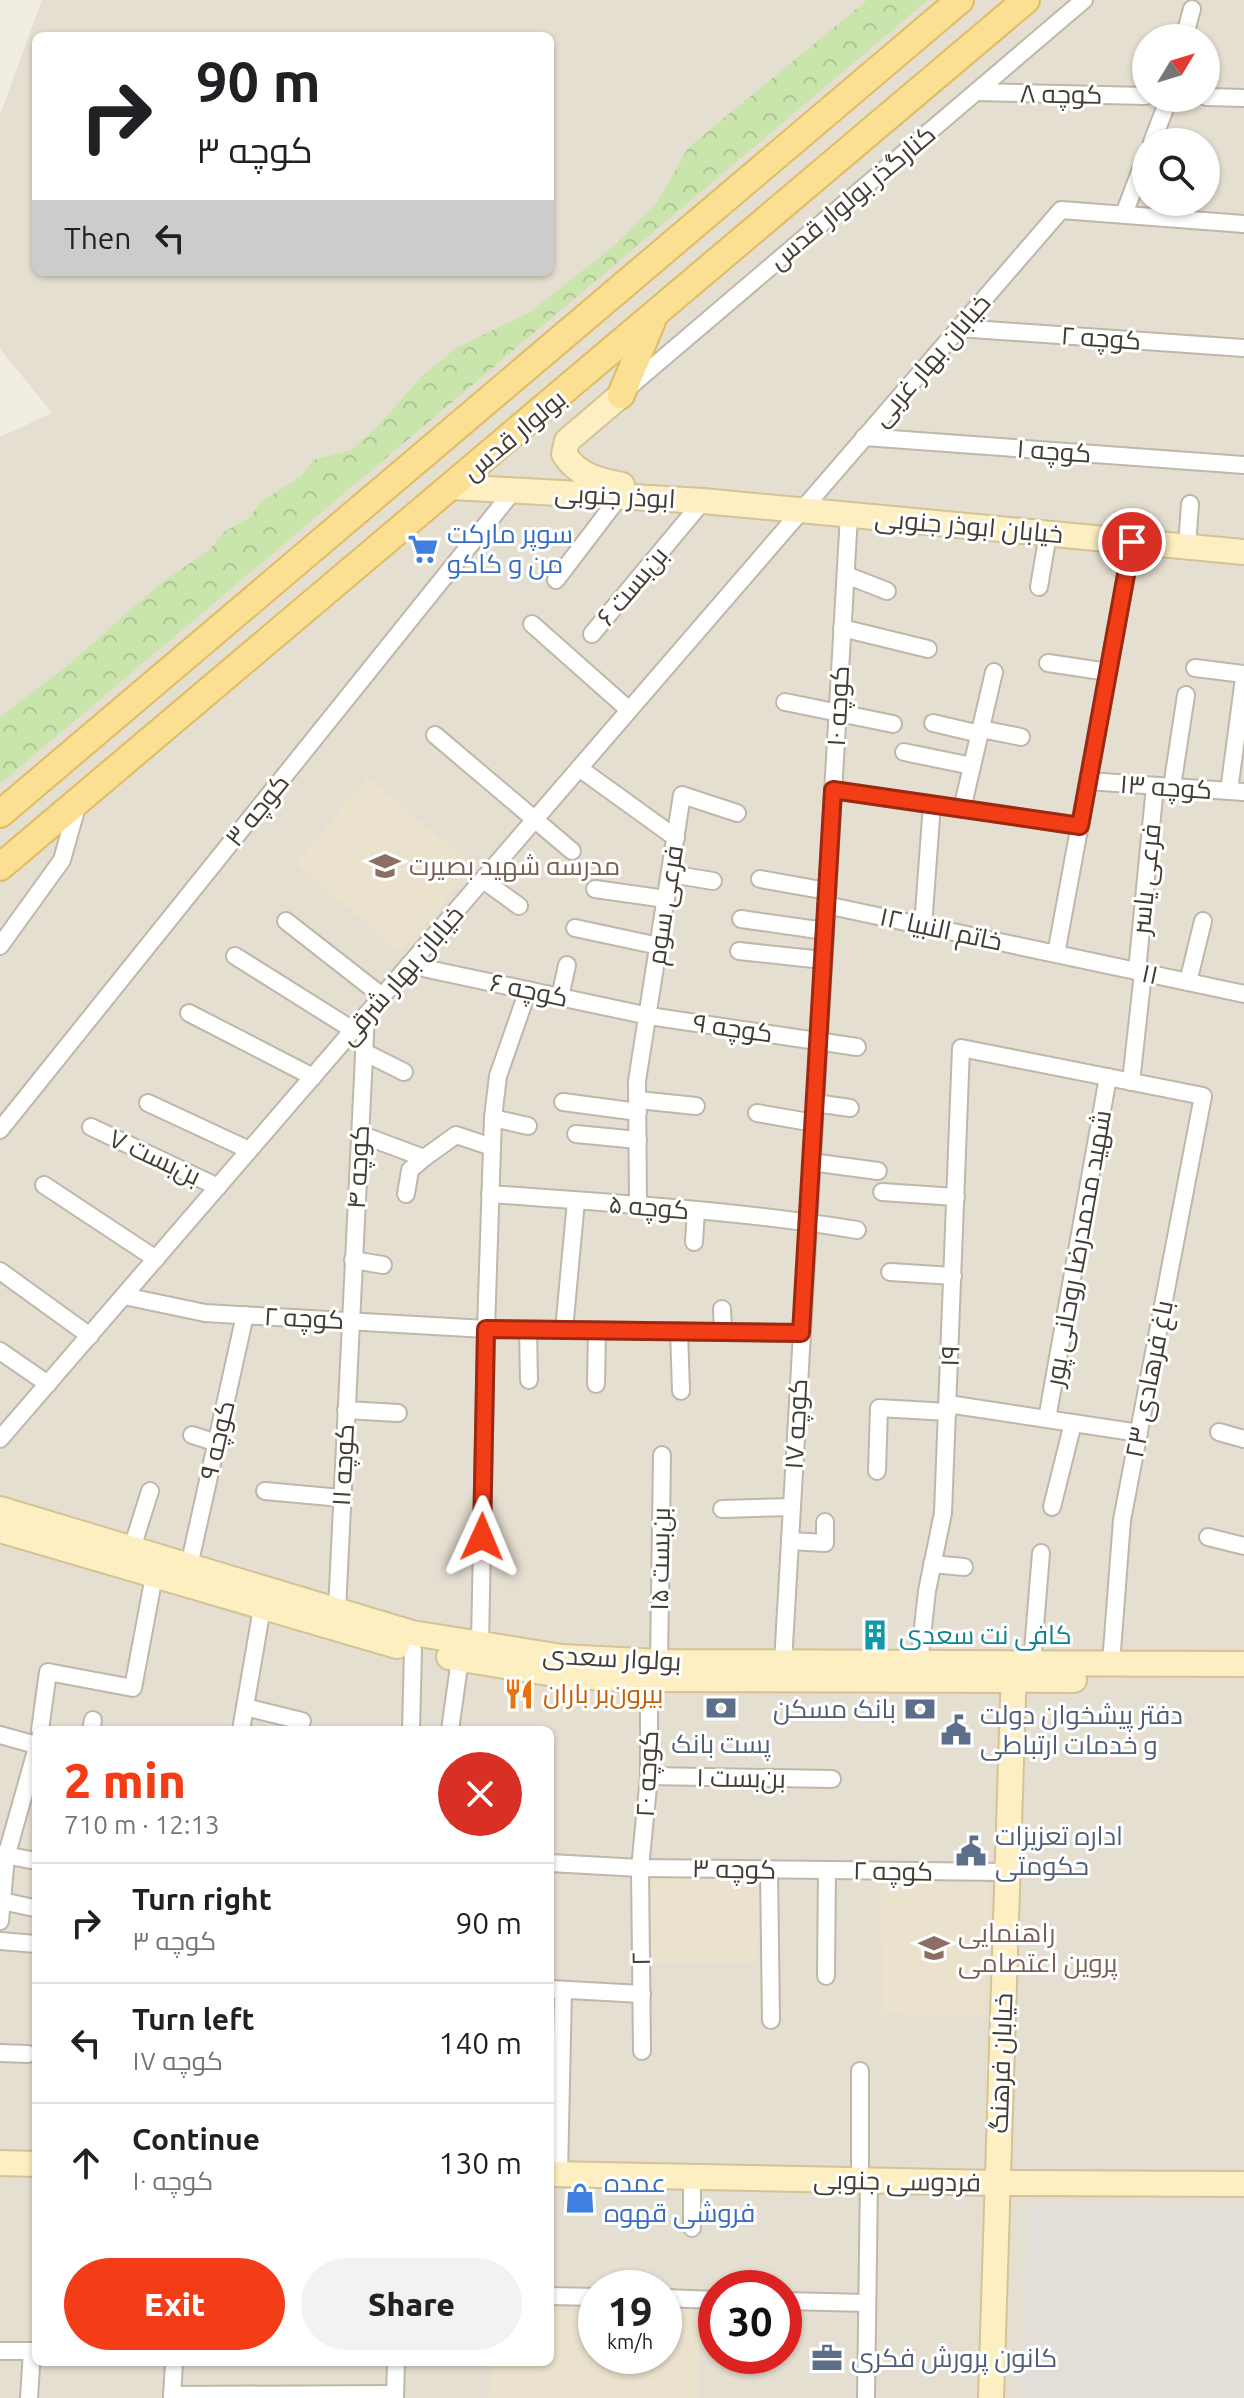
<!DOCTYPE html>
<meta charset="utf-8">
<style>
body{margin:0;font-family:Ubuntu,Cairo,sans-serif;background:#f2f2f2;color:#202124;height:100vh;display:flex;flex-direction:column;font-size:30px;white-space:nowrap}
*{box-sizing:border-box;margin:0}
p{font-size:26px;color:#757577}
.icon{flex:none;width:44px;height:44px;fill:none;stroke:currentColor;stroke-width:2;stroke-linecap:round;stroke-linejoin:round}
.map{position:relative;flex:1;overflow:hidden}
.panel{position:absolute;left:32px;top:1726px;width:522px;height:640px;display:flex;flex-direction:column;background:#fff;border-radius:12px;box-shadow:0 2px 6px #0004}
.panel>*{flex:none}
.banner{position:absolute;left:32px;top:32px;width:522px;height:244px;border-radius:12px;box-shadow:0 2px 6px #0004;background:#fff;color:#202124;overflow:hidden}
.needle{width:52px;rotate:52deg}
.controls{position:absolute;left:1132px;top:24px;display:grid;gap:16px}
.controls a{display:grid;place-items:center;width:88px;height:88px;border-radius:50%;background:#fff;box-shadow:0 2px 6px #0004;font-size:40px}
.speed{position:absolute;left:578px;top:2270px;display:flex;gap:16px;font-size:40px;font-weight:700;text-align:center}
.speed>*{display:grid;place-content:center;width:104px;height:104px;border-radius:50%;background:#fff;box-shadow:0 2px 6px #0004;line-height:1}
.speed small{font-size:20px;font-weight:400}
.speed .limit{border:12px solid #d22;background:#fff;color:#111}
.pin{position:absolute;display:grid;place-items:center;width:68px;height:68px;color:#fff;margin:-34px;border:4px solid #fff;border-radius:50%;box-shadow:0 2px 8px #0007}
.me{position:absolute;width:88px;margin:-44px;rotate:1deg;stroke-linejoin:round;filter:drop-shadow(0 0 6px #0008)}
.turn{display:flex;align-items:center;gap:28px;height:168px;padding:0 32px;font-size:36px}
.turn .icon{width:104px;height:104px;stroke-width:2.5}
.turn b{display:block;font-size:56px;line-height:68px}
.then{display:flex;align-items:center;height:76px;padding:0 32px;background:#0003;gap:16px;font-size:30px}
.round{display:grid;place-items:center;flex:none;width:84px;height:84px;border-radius:42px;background:#f2f2f2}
.summary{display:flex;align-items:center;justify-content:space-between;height:136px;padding:0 32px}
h1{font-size:48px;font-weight:800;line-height:60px;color:#f33d17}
.cta{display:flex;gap:16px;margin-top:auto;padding:16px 32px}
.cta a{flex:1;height:92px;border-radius:48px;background:#f33d17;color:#fff;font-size:32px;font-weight:800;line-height:92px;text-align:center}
.cta a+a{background:#f2f2f2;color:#202124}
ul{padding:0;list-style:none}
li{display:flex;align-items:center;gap:24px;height:120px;padding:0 32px;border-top:2px solid #e0e0e0}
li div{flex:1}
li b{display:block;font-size:30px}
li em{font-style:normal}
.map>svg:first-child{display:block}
.residential{fill:#e5dfd1;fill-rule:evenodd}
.industrial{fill:#e3ded8}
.education{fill:#eae2cd}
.park{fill:url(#park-crowns)}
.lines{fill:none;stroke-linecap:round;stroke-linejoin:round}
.street-casing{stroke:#bfb7a9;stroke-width:20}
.secondary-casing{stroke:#d3c395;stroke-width:28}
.primary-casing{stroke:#dfbc62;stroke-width:30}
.street{stroke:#fff;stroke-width:16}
.secondary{stroke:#fdefc1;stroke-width:24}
.primary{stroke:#fbdf92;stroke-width:26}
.route-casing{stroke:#9e280f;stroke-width:20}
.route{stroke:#f33d17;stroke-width:14}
.labels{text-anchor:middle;stroke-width:6;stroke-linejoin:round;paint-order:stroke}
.street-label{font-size:26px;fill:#423d33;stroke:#fff}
.shop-label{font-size:26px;fill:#366cbe;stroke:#fff;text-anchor:start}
.education-label{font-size:26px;fill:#785e54;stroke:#fff;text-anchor:start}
.culture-label{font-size:26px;fill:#0d838f;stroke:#fff;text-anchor:start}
.food-label{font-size:26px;fill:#c56008;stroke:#fff;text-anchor:start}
.service-label{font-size:26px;fill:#4e5e75;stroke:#fff;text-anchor:start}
</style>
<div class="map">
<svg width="1244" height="2398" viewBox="0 0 1244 2398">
<defs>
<pattern id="park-crowns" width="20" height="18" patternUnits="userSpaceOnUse" patternTransform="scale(2)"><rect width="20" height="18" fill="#cae5ac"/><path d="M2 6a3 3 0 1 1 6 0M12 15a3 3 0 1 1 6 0" fill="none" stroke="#afc594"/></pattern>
</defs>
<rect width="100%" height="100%" fill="#f1ede3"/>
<!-- residential -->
<path class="residential" d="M42 0H1244V2398H0V437L52 413 0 349V115ZM36 36H550V272H36ZM1146 38H1206V98H1146ZM1146 142H1206V202H1146ZM36 1730H550V2362H36ZM596 2288H664V2356H596ZM716 2288H784V2356H716Z"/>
<!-- industrial -->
<polygon class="industrial" points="1029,2202 1244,2206 1244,2398 1021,2398"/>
<!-- education -->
<g class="education">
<polygon points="368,777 474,867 400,953 296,864"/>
<polygon points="650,1875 761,1878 758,1962 652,1963"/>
<polygon points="881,1879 990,1883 984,2016 882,2014"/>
<polygon points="664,2309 700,2309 699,2398 489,2398 491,2362 550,2362 550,2311 596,2310 596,2356 664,2356"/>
</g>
<!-- park -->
<polygon class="park" points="867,0 928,0 0,784 0,717 68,665 161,583 208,551 225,531 250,517 260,502 300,477 313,460 351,450 375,429 423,375 456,348 530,312 615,245 658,201 688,148"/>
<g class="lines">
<!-- street casing -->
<g class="street-casing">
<g id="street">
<polyline points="1184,38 1192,9"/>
<polyline points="976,92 1146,96"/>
<polyline points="1206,97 1244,98"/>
<polyline points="1152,142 1169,98"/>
<polyline points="1124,214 1146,156"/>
<polyline points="958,328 1244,348"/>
<polyline points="628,388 1084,0"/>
<polyline points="864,437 1244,465"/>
<polyline points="1187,547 1190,504"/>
<polyline points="846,575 887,591"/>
<polyline points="556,580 620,496"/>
<polyline points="1039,587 1048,534"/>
<polyline points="532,624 629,710"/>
<polyline points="842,628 928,649"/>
<polyline points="592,634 703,501"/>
<polyline points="1048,663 1108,672"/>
<polyline points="1195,668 1244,674"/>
<polyline points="785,702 893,724"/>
<polyline points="933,723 980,734"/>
<polyline points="981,729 1021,737"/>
<polyline points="435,735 572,851"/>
<polyline points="904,752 972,766"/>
<polyline points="579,768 676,838"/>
<polyline points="1088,781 1244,792"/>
<polyline points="1172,787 1186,695"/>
<polyline points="833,790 1080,826"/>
<polyline points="1229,791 1244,678"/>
<polyline points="962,809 994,672"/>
<polyline points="670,874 713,881"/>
<polyline points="760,879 827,891"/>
<polyline points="483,880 519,906"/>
<polyline points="595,889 666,899"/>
<polyline points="826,905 1244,994"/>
<polyline points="741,919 825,931"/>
<polyline points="286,921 382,996"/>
<polyline points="923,926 932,804"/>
<polyline points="575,928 659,946"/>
<polyline points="0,946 62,860 78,803"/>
<polyline points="739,951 823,960"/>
<polyline points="1056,954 1132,542"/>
<polyline points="235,956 353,1030"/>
<polyline points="409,965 649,1016 857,1047"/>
<polyline points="1137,971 1155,786"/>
<polyline points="1188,982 1203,921"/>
<polyline points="560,997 567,965"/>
<polyline points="189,1013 313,1077"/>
<polyline points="364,1052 404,1072"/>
<polyline points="1131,1082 1143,973"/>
<polyline points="638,1100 696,1106"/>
<polyline points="563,1102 638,1112"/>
<polyline points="148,1103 249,1150"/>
<polyline points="815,1103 850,1108"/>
<polyline points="757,1113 814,1123"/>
<polyline points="493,1118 528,1126"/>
<polyline points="91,1127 218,1187"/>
<polyline points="0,1130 514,490"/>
<polyline points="360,1134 424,1158 456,1135 492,1147"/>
<polyline points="576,1134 638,1140"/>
<polyline points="811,1162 878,1171"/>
<polyline points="44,1185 156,1259"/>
<polyline points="882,1192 956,1197"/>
<polyline points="406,1194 410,1170 424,1158"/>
<path d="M490 1194C612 1203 736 1210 857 1230"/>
<polyline points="638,1205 637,1081 682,795 737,813"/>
<polyline points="694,1242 696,1211"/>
<polyline points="353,1260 383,1265"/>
<polyline points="0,1271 90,1336"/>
<polyline points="890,1272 953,1276"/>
<polyline points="124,1296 205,1313 486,1329 801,1333"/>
<polyline points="722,1309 723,1332"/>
<polyline points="528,1330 529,1380"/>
<polyline points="564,1330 576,1201"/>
<polyline points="679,1331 681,1391"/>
<polyline points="0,1351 48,1384"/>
<polyline points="596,1384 597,1330"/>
<polyline points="948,1404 1139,1433"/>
<polyline points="346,1410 398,1413"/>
<polyline points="1047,1419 1108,1077"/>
<polyline points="1219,1432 1244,1439"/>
<polyline points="192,1435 217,1443"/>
<polyline points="0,1439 1061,210 1244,224"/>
<polyline points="877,1471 879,1408 948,1412"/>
<polyline points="265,1491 341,1498"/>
<polyline points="1052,1507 1073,1423"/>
<polyline points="722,1509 792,1507"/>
<polyline points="1208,1537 1244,1546"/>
<polyline points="790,1541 825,1543 825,1522"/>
<polyline points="132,1548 150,1491"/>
<polyline points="932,1564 964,1567"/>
<polyline points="189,1566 245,1315"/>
<polyline points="337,1610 366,1015"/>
<polyline points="480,1646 486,1329 493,1118 498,1076 528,990"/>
<polyline points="659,1662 662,1455"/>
<polyline points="783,1663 849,515"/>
<polyline points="919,1663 927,1591 943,1513 961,1048 1203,1096 1122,1520 1111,1664"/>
<polyline points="1032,1663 1041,1553"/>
<polyline points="245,1707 302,1721"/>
<polyline points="40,1730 48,1672 133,1688 154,1576"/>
<polyline points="91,1730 93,1720"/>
<polyline points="241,1730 262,1608"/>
<polyline points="411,1730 413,1650"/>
<polyline points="450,1730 460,1659"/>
<polyline points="0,1735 36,1745"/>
<polyline points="649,1776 832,1779"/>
<polyline points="0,1854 36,1861"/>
<polyline points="550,1863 640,1868 1007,1872"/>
<polyline points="769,1869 771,2020"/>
<polyline points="2,1901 34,1908"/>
<polyline points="0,1921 6,1857 36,1751"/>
<polyline points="0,1941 36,1944"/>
<polyline points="826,1976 827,1870"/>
<polyline points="550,1989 642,1994"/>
<polyline points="642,2051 640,1868 649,1776 649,1679"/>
<polyline points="0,2053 28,2054"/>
<polyline points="860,2071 860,2180"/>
<polyline points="559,2174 563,1990"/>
<polyline points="692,2177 692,2228"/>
<polyline points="550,2296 596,2297"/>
<polyline points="664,2298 716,2300"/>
<polyline points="784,2301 867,2303"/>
<polyline points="0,2351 36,2351"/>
<polyline points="172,2395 395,2394"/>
<polyline points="29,2398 32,2351"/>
<polyline points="172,2398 174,2362"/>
<polyline points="395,2398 396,2362"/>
<polyline points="866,2398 869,2180"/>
</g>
</g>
<!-- secondary casing -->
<g class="secondary-casing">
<g id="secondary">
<path d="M621 395 567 441 564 454C578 476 598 480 622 485"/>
<polyline points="452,487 703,501 1244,552"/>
<polyline points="0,1509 412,1633 562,1657 659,1662 1244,1664"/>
<polyline points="0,1530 397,1646"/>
<polyline points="449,1657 561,1675 621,1679 1074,1680"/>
<polyline points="0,2163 36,2164"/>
<polyline points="550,2174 997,2183 1244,2184"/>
<polyline points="991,2398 1014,1666"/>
</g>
</g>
<!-- primary casing -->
<g class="primary-casing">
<g id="primary">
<polyline points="621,395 652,321"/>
<polyline points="0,814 960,0"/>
<polyline points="0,867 1026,0"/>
</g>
</g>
<!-- street -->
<use href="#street" class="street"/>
<!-- secondary -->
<use href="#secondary" class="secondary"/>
<!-- primary -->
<use href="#primary" class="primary"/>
</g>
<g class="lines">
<!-- route casing -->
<g class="route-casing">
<polyline id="route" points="482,1537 486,1329 801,1333 833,790 1080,826 1132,542"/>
</g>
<!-- route -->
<use href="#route" class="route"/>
</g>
<!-- icons -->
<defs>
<g id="supermarket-bare" transform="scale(2.4)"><path d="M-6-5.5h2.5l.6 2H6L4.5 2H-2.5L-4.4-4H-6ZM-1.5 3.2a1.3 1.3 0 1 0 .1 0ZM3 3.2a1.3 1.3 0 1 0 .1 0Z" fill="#3f7fe0" stroke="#fff" stroke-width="2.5" paint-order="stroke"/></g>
<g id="school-bare" transform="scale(2.4)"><path d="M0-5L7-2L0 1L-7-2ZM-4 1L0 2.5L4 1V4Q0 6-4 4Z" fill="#8d6e63" stroke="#fff" stroke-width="2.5" paint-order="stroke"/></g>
<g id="building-bare" transform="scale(2.4)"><path d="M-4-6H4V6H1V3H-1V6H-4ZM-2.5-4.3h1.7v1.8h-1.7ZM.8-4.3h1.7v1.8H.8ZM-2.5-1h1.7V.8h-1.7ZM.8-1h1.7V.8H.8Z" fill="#0f9aa8" stroke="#fff" stroke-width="2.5" paint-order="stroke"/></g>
<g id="restaurant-bare" transform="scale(2.4)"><path d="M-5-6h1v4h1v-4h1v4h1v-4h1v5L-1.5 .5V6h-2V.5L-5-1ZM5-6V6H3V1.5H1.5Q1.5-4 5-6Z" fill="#e8710a" stroke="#fff" stroke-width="2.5" paint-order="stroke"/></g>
<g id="bank-bare" transform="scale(2.4)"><path d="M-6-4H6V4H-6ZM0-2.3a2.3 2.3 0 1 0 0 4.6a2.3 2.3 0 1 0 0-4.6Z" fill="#5c6f8a" stroke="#fff" stroke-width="2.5" paint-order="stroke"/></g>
<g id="civic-bare" transform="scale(2.4)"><path d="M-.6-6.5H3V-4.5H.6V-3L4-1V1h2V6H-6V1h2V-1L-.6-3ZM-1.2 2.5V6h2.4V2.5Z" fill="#5c6f8a" stroke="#fff" stroke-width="2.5" paint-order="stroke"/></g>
<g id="shop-bare" transform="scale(2.4)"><path d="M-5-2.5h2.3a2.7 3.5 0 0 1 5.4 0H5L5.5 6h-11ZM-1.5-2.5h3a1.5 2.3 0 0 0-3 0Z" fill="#3f7fe0" stroke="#fff" stroke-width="2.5" paint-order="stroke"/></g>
<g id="office-bare" transform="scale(2.4)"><path d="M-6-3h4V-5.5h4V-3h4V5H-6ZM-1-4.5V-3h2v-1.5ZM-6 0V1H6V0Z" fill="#5c6f8a" stroke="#fff" stroke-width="2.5" paint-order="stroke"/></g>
</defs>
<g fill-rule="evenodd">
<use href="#supermarket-bare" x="423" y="549"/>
<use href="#school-bare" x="385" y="866"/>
<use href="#building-bare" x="875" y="1635"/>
<use href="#restaurant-bare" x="519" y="1694"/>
<use href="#bank-bare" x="721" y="1708"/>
<use href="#bank-bare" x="920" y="1709"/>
<use href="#civic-bare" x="956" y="1730"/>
<use href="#civic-bare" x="971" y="1851"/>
<use href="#school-bare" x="934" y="1948"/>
<use href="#shop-bare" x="580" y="2198"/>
<use href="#office-bare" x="827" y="2358"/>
</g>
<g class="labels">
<!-- street labels -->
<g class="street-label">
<text transform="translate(1061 94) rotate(1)" y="9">کوچه ۸</text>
<text transform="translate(852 197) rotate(-40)" y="9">کنارگذر بولوار قدس</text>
<text transform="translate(1101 338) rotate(4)" y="9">کوچه ۲</text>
<text transform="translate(931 360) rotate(-49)" y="9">خیابان بهار غربی</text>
<text transform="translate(514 435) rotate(-40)" y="9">بولوار قدس</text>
<text transform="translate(1054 451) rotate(4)" y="9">کوچه ۱</text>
<text transform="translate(615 496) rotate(3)" y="9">ابوذر جنوبی</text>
<text transform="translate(969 526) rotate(5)" y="9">خیابان ابوذر جنوبی</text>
<text transform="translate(632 586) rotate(-50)" y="9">بن‌بست ۶</text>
<text transform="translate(838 706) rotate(-87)" y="9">کوچه ۱۰</text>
<text transform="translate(1166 787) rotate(4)" y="9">کوچه ۱۳</text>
<text transform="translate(257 810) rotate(-51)" y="9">کوچه ۳</text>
<text transform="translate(1146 879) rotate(-84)" y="9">فرعی یاسر</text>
<text transform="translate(665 905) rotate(-81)" y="9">فرعی سوم</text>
<text transform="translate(941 929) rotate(12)" y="9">خاتم النبیا ۱۲</text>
<text transform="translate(1150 974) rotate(12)" y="9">۱۱</text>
<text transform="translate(401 975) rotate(-49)" y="9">خیابان بهار شرقی</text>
<text transform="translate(529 990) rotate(12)" y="9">کوچه ۶</text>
<text transform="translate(733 1028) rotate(8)" y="9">کوچه ۹</text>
<text transform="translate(155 1157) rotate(25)" y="9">بن‌بست ۷</text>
<text transform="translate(358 1167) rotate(-87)" y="9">کوچه ۴</text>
<text transform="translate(649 1207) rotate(5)" y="9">کوچه ۵</text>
<text transform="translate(1078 1248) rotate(-80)" y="9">شهید محمدرضا روحانی پور</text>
<text transform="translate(304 1318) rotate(3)" y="9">کوچه ۲</text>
<text transform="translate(950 1356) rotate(-88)" y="9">۱۹</text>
<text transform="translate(1149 1379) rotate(-79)" y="9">باغ فرهادی ۲۳</text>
<text transform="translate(796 1424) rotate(-87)" y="9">کوچه ۱۷</text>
<text transform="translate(217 1440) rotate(-77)" y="9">کوچه ۹</text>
<text transform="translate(343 1465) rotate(-87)" y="9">کوچه ۱۱</text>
<text transform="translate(660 1559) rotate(-89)" y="9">بن‌بست ۱۵</text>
<text transform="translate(612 1658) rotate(3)" y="9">بولوار سعدی</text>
<text transform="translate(647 1774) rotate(-87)" y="9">کوچه ۲۰</text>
<text transform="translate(741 1778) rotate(1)" y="9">بن‌بست ۱</text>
<text transform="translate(734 1869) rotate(1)" y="9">کوچه ۳</text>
<text transform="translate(893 1871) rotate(1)" y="9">کوچه ۲</text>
<text transform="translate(641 1959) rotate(-91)" y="9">۲</text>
<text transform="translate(1001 2063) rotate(-88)" y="9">خیابان فرهنگ</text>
<text transform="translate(897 2181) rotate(1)" y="9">فردوسی جنوبی</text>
</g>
<!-- shop labels -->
<g class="shop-label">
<text x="447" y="543">سوپر مارکت<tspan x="447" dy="30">من و کاکو</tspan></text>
<text x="604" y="2192">عمده<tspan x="604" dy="30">فروشی قهوه</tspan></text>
</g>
<!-- education labels -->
<g class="education-label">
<text x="409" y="875">مدرسه شهید بصیرت</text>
<text x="958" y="1942">راهنمایی<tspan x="958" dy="30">پروین اعتصامی</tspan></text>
</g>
<!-- culture labels -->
<g class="culture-label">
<text x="899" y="1644">کافی نت سعدی</text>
</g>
<!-- food labels -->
<g class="food-label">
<text x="543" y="1703">بیرون‌بر باران</text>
</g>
<!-- service labels -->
<g class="service-label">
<text x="896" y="1718" text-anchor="end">بانک مسکن</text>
<text x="980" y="1724">دفتر پیشخوان دولت<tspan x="980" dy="30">و خدمات ارتباطی</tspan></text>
<text x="721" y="1753" text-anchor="middle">پست بانک</text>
<text x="995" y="1845">اداره تعزیزات<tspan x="995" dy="30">حکومتی</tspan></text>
<text x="851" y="2367">کانون پرورش فکری</text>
</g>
</g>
</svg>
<div class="controls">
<a><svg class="needle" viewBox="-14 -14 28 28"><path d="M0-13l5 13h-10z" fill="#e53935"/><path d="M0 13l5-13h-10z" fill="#757577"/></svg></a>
<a><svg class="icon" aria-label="search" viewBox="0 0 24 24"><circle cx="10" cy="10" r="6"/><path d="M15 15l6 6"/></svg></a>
</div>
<div class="speed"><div>19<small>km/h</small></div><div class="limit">30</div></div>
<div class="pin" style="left:1132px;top:542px;background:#d93025"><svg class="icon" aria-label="arrive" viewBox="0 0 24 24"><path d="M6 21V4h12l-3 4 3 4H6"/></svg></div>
<svg class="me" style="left:482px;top:1537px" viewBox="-20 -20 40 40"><path d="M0-17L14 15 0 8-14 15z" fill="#f33d17" stroke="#fff" stroke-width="4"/></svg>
<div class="banner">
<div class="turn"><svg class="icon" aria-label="right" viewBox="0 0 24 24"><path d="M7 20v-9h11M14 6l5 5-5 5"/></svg><div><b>90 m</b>کوچه ۳</div></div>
<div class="then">Then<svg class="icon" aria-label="left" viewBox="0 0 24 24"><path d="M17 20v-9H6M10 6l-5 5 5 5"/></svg></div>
</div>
<section class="panel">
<div class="summary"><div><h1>2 min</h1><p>710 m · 12:13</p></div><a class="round" style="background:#d93025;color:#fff"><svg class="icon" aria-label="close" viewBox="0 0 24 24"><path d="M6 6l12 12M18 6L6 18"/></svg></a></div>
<ul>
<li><svg class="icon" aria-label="right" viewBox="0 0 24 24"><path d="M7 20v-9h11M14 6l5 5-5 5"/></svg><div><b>Turn right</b><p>کوچه ۳</p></div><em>90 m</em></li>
<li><svg class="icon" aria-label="left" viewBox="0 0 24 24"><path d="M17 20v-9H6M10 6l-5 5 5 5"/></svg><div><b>Turn left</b><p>کوچه ۱۷</p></div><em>140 m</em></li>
<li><svg class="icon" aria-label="ahead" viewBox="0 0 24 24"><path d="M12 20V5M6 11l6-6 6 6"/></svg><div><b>Continue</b><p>کوچه ۱۰</p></div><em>130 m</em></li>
</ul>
<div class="cta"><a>Exit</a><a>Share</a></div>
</section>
</div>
